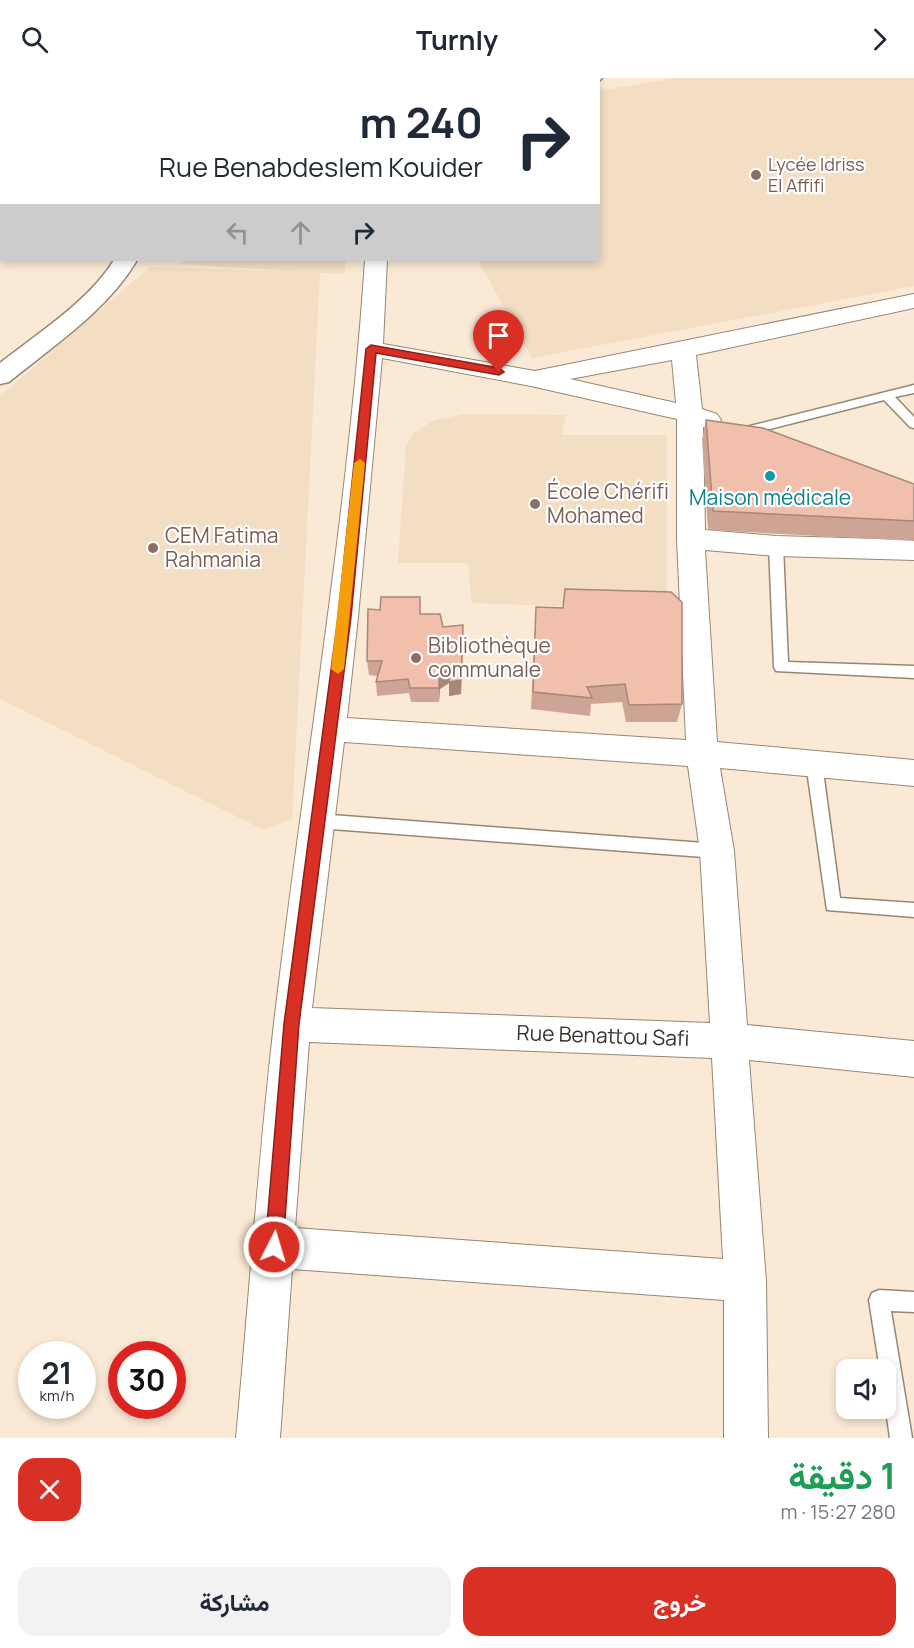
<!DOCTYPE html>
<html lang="ar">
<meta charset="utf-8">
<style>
body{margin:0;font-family:Manrope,Vazirmatn,sans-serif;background:#f2f2f3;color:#1f2937;direction:rtl;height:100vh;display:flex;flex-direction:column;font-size:22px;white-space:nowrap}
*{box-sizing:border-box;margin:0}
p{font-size:20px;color:#747a83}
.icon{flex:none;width:33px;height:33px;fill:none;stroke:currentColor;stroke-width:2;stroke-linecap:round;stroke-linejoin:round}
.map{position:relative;height:1360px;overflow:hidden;direction:ltr}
.side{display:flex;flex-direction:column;background:#fff;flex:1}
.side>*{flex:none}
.guide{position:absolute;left:0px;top:0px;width:600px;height:183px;box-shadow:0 3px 9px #0003;direction:rtl;background:#fff;color:#1f2937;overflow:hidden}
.controls{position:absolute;left:836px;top:1281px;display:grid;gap:12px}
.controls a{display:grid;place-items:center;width:60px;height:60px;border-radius:12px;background:#fff;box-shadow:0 3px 9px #0003;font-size:30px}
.speed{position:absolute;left:18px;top:1263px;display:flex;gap:12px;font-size:30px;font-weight:700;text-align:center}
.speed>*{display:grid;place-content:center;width:78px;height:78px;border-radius:50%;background:#fff;box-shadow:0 3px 9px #0003;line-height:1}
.speed small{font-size:15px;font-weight:400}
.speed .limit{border:9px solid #d22;background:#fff;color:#111}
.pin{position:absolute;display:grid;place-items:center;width:51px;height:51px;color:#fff;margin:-62px -26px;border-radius:50% 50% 50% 0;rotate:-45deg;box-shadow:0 0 6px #0007}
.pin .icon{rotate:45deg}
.me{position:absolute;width:66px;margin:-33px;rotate:5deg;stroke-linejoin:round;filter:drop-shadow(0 0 4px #0008)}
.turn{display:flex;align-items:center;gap:21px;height:126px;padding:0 18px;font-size:27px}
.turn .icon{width:78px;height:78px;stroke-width:2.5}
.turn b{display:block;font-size:42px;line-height:51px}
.lanes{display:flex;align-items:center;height:57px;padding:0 18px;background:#0003;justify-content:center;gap:30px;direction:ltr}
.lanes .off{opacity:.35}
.round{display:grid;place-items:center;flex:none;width:63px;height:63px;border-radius:18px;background:#f2f2f3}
.overview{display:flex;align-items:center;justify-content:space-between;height:102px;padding:0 18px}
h1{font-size:36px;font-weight:700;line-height:45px;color:#1e9e55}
.primary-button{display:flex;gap:12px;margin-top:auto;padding:12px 18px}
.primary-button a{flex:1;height:69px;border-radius:18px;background:#d93025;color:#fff;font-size:24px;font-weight:700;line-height:69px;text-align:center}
.primary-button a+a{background:#f2f2f3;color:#1f2937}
header{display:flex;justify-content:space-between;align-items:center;height:78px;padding:0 18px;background:#fff;font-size:27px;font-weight:700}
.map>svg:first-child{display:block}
.built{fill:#f3ddc3}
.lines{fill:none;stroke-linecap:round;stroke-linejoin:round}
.service-casing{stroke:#968774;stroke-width:3}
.minor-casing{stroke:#968774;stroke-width:2}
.secondary-casing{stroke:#968774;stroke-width:3}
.primary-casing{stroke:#968774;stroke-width:3}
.service{fill:#fff;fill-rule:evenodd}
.minor{fill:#fff;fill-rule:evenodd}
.secondary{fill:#fff;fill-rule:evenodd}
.primary{fill:#fff;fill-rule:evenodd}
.wall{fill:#cea594}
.shaded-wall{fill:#a88678}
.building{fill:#f0c0ac;stroke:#a88678;stroke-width:1.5}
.route{fill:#d93025;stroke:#8d1f18;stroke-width:1.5}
.slow{fill:#f59e0b}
.education-dot{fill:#8d6e63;stroke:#fff;stroke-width:2}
.culture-dot{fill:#0f9aa8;stroke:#fff;stroke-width:2}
.labels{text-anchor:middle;stroke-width:4.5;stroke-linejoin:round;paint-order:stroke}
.far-education-label{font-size:18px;fill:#785e54;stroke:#fff;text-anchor:start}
.education-label{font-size:21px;fill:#785e54;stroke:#fff;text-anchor:start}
.culture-label{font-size:21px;fill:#0d838f;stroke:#fff}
.street-label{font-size:21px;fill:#38322a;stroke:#fff}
</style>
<header><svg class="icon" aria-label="forward" viewBox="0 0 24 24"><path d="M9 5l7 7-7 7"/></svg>Turnly<svg class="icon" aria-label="search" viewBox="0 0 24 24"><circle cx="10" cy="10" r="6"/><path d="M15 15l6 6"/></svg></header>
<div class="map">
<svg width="914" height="1360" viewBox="0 0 914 1360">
<rect width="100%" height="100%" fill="#fae9d5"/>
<!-- built -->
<g class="built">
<polygon points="676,0 914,0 914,208 532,280 478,182 598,182 599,13"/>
<polygon points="184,182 346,182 344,196 320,195 292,741 264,752 0,621 0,318 150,189 301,194 182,186"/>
<polygon points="464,336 566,337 561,357 667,357 667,532 472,525 468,485 398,485 406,368 414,355 433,343"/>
</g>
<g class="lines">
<!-- service casing -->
<g class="service-casing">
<g id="service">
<polygon points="914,307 914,315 895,319 914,339 914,350 910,349 884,322 742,358 736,354 742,350"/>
<polygon points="776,463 783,468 788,584 914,588 914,600 776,593 774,589 769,468"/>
<polygon points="814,679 819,681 822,685 840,820 914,825 914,839 827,832 806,685 809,681"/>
<polygon points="318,736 717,766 723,768 725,773 723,778 717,780 318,750 312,748 310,743 312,738"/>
<polygon points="879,1212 914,1214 914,1234 891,1233 912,1360 890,1360 885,1325 885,1292 880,1292 869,1222 872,1215"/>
</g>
</g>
<!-- minor casing -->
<g class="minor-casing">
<g id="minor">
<rect x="301" y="0" width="18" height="2"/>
<polygon points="408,0 432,0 407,2"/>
<path d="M365 182H387L383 266 535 293 914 216V230L696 277 702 331 717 336 721 342 717 348 703 349 705 452 776 458 914 462V482L776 478 705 472 717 664 914 682V708L720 690 734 773 747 947 914 963V999L749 982 766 1203 768 1360H724V1222L292 1191 280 1360H236C249 1222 258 1083 274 945 304 690 348 438 365 182ZM382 280 531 308 677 341V461L686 662 347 640 358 539ZM672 282 676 325 570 301ZM344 664 688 688 700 773 710 945 312 930ZM309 964 712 980 723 1181 295 1150Z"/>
</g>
</g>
<!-- secondary casing -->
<g class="secondary-casing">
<rect id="secondary" x="161" y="0" width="20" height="2"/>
</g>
<!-- primary casing -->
<g class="primary-casing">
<g id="primary">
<polygon points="573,0 602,0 598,4 598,2 572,2"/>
<rect x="0" y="65" width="2" height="12"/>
<path d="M114 182H137C108 232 53 268 9 304L0 306V285C37 256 90 222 114 182Z"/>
</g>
</g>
<!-- service -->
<use href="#service" class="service"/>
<!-- minor -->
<use href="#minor" class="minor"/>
<!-- secondary -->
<use href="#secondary" class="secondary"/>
<!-- primary -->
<use href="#primary" class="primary"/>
</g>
<!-- wall -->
<g class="wall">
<polygon points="0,0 154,0 154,2 2,2 2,62 0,62"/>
<polygon points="706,342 914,406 914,463 708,452 702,362"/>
<polygon points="536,529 563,530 682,626 677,644 626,644 622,624 591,626 590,638 531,631"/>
<polygon points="420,536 463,561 461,616 449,618 449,605 440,611 439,624 411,624 409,615 377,618 376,604 377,598 369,597 367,583"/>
</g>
<!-- shaded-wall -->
<polygon class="shaded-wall" points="463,561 461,616 449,618 449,605 440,611 439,624 439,597"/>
<!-- building -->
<g class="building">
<polygon points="0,0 149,0 149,2 2,2 2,47 0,47"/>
<polygon points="223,0 291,0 291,2 209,2"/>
<polygon points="706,342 763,350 914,406 914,443 713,433"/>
<polygon points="565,511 671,514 682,524 682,626 629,627 625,606 587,609 592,620 533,614 536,529 563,530"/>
<polygon points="381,519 420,519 420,536 440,536 443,549 463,547 461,602 449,604 451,590 439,597 439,610 410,610 408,601 376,604 382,583 367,583 368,531 380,532"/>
</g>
<!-- route -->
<polygon class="route" points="371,267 499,290 504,294 499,297 376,275 351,539 299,946 283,1169 280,1175 274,1178 268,1175 265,1169 284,946 338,539 366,271"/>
<!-- slow -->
<polygon class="slow" points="360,381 365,385 344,591 338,596 331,591 354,385"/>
<!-- markers -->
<g class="education-dot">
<circle cx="756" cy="97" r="6"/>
<circle cx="535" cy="426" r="6"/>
<circle cx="153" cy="470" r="6"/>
<circle cx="416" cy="580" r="6"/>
</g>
<circle class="culture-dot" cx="770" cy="398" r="6"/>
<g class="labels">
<!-- far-education labels -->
<g class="far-education-label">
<text x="768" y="93">Lycée Idriss<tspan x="768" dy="21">El Affifi</tspan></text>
</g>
<!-- education labels -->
<g class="education-label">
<text x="547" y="421">École Chérifi<tspan x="547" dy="24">Mohamed</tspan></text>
<text x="165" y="465">CEM Fatima<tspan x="165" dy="24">Rahmania</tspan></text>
<text x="428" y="575">Bibliothèque<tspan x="428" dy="24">communale</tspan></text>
</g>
<!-- culture labels -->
<g class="culture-label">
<text x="770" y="427">Maison médicale</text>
</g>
<!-- street labels -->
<g class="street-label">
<text transform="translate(603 958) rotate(2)" y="7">Rue Benattou Safi</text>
</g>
</g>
</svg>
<div class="controls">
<a><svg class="icon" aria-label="sound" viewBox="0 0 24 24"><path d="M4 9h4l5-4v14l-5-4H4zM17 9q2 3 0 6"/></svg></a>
</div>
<div class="speed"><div>21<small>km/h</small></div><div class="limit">30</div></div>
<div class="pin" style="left:499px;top:294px;background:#d93025"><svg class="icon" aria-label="arrive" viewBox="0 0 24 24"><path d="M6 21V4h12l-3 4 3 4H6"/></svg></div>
<svg class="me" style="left:274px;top:1169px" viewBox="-20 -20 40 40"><circle r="17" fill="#d93025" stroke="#fff" stroke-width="3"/><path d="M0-11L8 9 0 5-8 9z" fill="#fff"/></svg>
<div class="guide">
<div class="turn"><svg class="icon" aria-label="right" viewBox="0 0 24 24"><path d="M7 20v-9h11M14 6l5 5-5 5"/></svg><div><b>240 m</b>Rue Benabdeslem Kouider</div></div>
<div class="lanes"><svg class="icon off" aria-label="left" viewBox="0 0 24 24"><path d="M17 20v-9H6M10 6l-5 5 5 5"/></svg><svg class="icon off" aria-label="ahead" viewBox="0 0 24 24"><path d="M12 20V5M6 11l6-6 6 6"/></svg><svg class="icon" aria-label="right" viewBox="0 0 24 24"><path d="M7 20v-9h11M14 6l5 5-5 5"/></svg></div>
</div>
</div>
<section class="side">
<div class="overview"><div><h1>1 دقيقة</h1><p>280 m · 15:27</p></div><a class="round" style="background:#d93025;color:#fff"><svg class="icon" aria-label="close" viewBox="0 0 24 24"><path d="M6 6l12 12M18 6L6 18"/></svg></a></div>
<div class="primary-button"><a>خروج</a><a>مشاركة</a></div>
</section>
